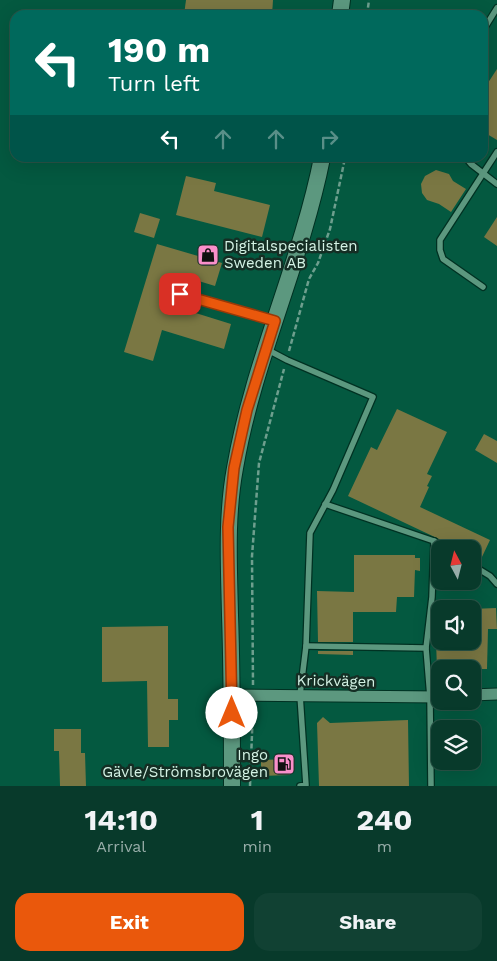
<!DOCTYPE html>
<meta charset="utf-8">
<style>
body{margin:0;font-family:"Work Sans",sans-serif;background:#114133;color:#f1f3f6;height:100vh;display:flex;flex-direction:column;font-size:19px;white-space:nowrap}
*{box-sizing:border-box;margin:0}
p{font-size:16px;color:#98ada9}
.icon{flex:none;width:28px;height:28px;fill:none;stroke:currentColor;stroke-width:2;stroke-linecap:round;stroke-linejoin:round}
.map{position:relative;height:786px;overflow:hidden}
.details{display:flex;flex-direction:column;background:#083a2b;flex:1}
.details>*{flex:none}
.banner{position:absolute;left:10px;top:10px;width:478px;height:152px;border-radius:15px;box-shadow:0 5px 20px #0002,0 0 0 1px #295447;background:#00695c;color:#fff;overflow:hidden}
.needle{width:32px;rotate:353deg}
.buttons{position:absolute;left:431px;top:540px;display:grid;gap:10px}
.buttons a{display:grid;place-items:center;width:50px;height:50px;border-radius:10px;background:#083a2b;box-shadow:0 5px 20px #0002,0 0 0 1px #295447;font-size:25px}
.pin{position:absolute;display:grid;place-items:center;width:42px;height:42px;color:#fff;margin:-21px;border-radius:10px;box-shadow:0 2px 8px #0006}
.me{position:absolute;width:55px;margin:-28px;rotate:0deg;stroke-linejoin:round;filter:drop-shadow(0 0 4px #0008)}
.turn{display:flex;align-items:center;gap:18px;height:105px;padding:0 15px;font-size:22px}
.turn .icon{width:65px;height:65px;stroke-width:2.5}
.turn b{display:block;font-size:35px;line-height:42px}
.lanes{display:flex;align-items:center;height:48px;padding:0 15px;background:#0003;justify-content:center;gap:25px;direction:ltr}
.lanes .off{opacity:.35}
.eta{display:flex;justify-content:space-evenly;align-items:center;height:85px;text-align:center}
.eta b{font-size:30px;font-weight:700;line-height:35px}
.button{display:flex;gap:10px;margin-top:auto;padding:10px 15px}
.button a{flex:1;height:58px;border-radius:15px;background:#ea580c;color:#fff;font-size:20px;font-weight:700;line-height:58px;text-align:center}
.button a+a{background:#114133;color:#f1f3f6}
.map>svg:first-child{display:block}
.built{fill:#045940;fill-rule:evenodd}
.building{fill:#7a7743}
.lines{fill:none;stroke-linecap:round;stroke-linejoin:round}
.lane-casing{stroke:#003122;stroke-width:8}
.street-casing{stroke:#003122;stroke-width:13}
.secondary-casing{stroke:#003122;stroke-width:18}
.path{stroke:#6e9f8e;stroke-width:2.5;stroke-dasharray:5 2.5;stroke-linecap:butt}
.lane{stroke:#5c987f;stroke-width:5.5}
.street{stroke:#5c987f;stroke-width:11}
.secondary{stroke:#5c987f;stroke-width:16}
.route-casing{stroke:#983908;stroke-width:12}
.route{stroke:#ea580c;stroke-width:9}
.labels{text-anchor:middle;stroke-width:5;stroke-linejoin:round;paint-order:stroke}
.poi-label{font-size:15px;fill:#d4f3e5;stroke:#152e24;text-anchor:start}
.street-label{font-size:15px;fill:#d4f3e5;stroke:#152e24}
</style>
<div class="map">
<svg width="497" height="786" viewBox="0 0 497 786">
<rect width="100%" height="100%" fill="#0a4e39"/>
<!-- built -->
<path class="built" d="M0 0H497V786H0ZM15 15H482V158H15ZM440 549H472V581H440ZM440 609H472V641H440ZM440 669H472V701H440ZM440 729H472V761H440Z"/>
<!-- building -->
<g class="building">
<polygon points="186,0 273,0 272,15 184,15"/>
<polygon points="497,69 497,140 482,131 482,92"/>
<polygon points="436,170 449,174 453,181 466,189 451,212 439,204 427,200 422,193 421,184 425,176"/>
<polygon points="186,176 216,183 214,191 270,205 262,237 176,215"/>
<polygon points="140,213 160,219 154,238 134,232"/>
<polygon points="497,217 497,246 484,237"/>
<polygon points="157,244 222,263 215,286 179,275 170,305 231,324 224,349 162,330 153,361 124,352"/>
<polygon points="397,409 447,432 427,474 432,476 427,486 429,487 420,507 490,540 481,559 472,555 472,549 460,549 348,496 371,447 377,450"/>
<polygon points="484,434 497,441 497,463 475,450"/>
<polygon points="354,555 415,555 415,558 420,558 420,571 415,570 414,597 397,597 396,612 353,612 353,642 318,642 317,591 354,592"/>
<polygon points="496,608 497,629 488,629 487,669 437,669 436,641 472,641 472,609"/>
<polygon points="168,626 168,699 178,699 178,720 169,720 169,747 148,747 147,681 102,682 102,627"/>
<polygon points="318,651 353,651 353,655 318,654"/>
<polygon points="323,717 330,723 408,720 409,786 319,786 317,723"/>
<polygon points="54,729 81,729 81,753 85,753 86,786 60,786 59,751 54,751"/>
<polygon points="290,759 290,775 261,776 261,760"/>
</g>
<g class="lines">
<!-- lane casing -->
<g class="lane-casing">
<g id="lane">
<polyline points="482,32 497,8"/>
<polyline points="466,158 471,164 497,184"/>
<polyline points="483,287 443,259 440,250 440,240 497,152"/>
<polyline points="180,293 273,320"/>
<polyline points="268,350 287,360 373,397 333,490 310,533 306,646 300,695 306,785 300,786"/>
<polyline points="325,504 434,541 447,549"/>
<polyline points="472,565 490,576 497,584"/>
<polyline points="306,646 426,648 430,697 431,786"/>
<polyline points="426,648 432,597 434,541"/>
</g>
</g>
<!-- street casing -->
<g class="street-casing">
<g id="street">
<polyline points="232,695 440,697"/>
<polyline points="472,695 497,694"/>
</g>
</g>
<!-- secondary casing -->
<g class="secondary-casing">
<g id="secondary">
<polyline points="340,15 342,0"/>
<path d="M232 786C232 729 232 672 230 615 229 566 226 516 235 468 253 362 301 263 322 158"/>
</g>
</g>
<!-- path -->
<g class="path">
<polyline points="367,15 369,0"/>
<polyline points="289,351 309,279 318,263 330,229 345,158"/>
<polyline points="253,685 252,556 259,463 284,369"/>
<polyline points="250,786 253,708"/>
</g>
<!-- lane -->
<use href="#lane" class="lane"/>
<!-- street -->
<use href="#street" class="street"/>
<!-- secondary -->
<use href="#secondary" class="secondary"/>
</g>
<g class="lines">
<!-- route casing -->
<g class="route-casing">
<polyline id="route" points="180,294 275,321 247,410 234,468 228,527 232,713"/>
</g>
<!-- route -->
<use href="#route" class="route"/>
</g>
<!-- icons -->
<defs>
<g id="shop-square" transform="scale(1.125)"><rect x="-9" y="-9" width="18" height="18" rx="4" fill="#f98fca" stroke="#152e24"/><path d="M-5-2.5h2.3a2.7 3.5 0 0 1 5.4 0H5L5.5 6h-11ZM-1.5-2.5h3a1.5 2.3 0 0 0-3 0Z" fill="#111"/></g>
<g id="fuel-square" transform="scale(1.125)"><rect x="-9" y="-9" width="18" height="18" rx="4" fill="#f98fca" stroke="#152e24"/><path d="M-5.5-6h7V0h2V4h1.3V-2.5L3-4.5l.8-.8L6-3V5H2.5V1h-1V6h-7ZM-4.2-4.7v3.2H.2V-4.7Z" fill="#111"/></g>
</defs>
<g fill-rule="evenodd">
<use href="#shop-square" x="208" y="255"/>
<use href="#fuel-square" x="284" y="764"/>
</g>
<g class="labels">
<!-- poi labels -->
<g class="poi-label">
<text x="224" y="251">Digitalspecialisten<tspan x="224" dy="17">Sweden AB</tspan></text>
<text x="268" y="760" text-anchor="end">Ingo<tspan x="268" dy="17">Gävle/Strömsbrovägen</tspan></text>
</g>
<!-- street labels -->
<g class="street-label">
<text transform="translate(336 681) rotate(1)" y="5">Krickvägen</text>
</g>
</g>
</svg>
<div class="buttons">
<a><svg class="needle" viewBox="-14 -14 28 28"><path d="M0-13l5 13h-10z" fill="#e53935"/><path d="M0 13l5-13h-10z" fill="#98ada9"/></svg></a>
<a><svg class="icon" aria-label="sound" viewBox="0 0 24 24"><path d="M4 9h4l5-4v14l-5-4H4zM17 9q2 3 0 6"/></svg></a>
<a><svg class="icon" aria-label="search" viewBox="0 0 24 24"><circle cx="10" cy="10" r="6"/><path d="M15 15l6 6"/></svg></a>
<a><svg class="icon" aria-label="layers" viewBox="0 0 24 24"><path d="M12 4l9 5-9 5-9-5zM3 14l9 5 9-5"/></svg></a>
</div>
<div class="pin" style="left:180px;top:294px;background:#d93025"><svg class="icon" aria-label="arrive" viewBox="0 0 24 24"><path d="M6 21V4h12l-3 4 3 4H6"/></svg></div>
<svg class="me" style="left:232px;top:713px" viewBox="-20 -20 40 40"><circle r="19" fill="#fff"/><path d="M0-13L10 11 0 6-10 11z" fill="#ea580c"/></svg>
<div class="banner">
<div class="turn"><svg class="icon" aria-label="left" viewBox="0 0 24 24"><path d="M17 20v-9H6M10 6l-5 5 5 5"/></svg><div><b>190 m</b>Turn left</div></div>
<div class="lanes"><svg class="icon" aria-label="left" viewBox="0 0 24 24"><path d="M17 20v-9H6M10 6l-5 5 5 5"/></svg><svg class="icon off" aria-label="ahead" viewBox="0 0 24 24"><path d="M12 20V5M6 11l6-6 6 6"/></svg><svg class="icon off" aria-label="ahead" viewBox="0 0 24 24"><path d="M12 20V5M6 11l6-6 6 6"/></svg><svg class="icon off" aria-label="right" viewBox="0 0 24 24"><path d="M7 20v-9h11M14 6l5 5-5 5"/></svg></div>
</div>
</div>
<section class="details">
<div class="eta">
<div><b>14:10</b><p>Arrival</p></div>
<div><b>1</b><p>min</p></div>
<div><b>240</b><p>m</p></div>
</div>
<div class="button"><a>Exit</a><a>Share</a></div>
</section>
